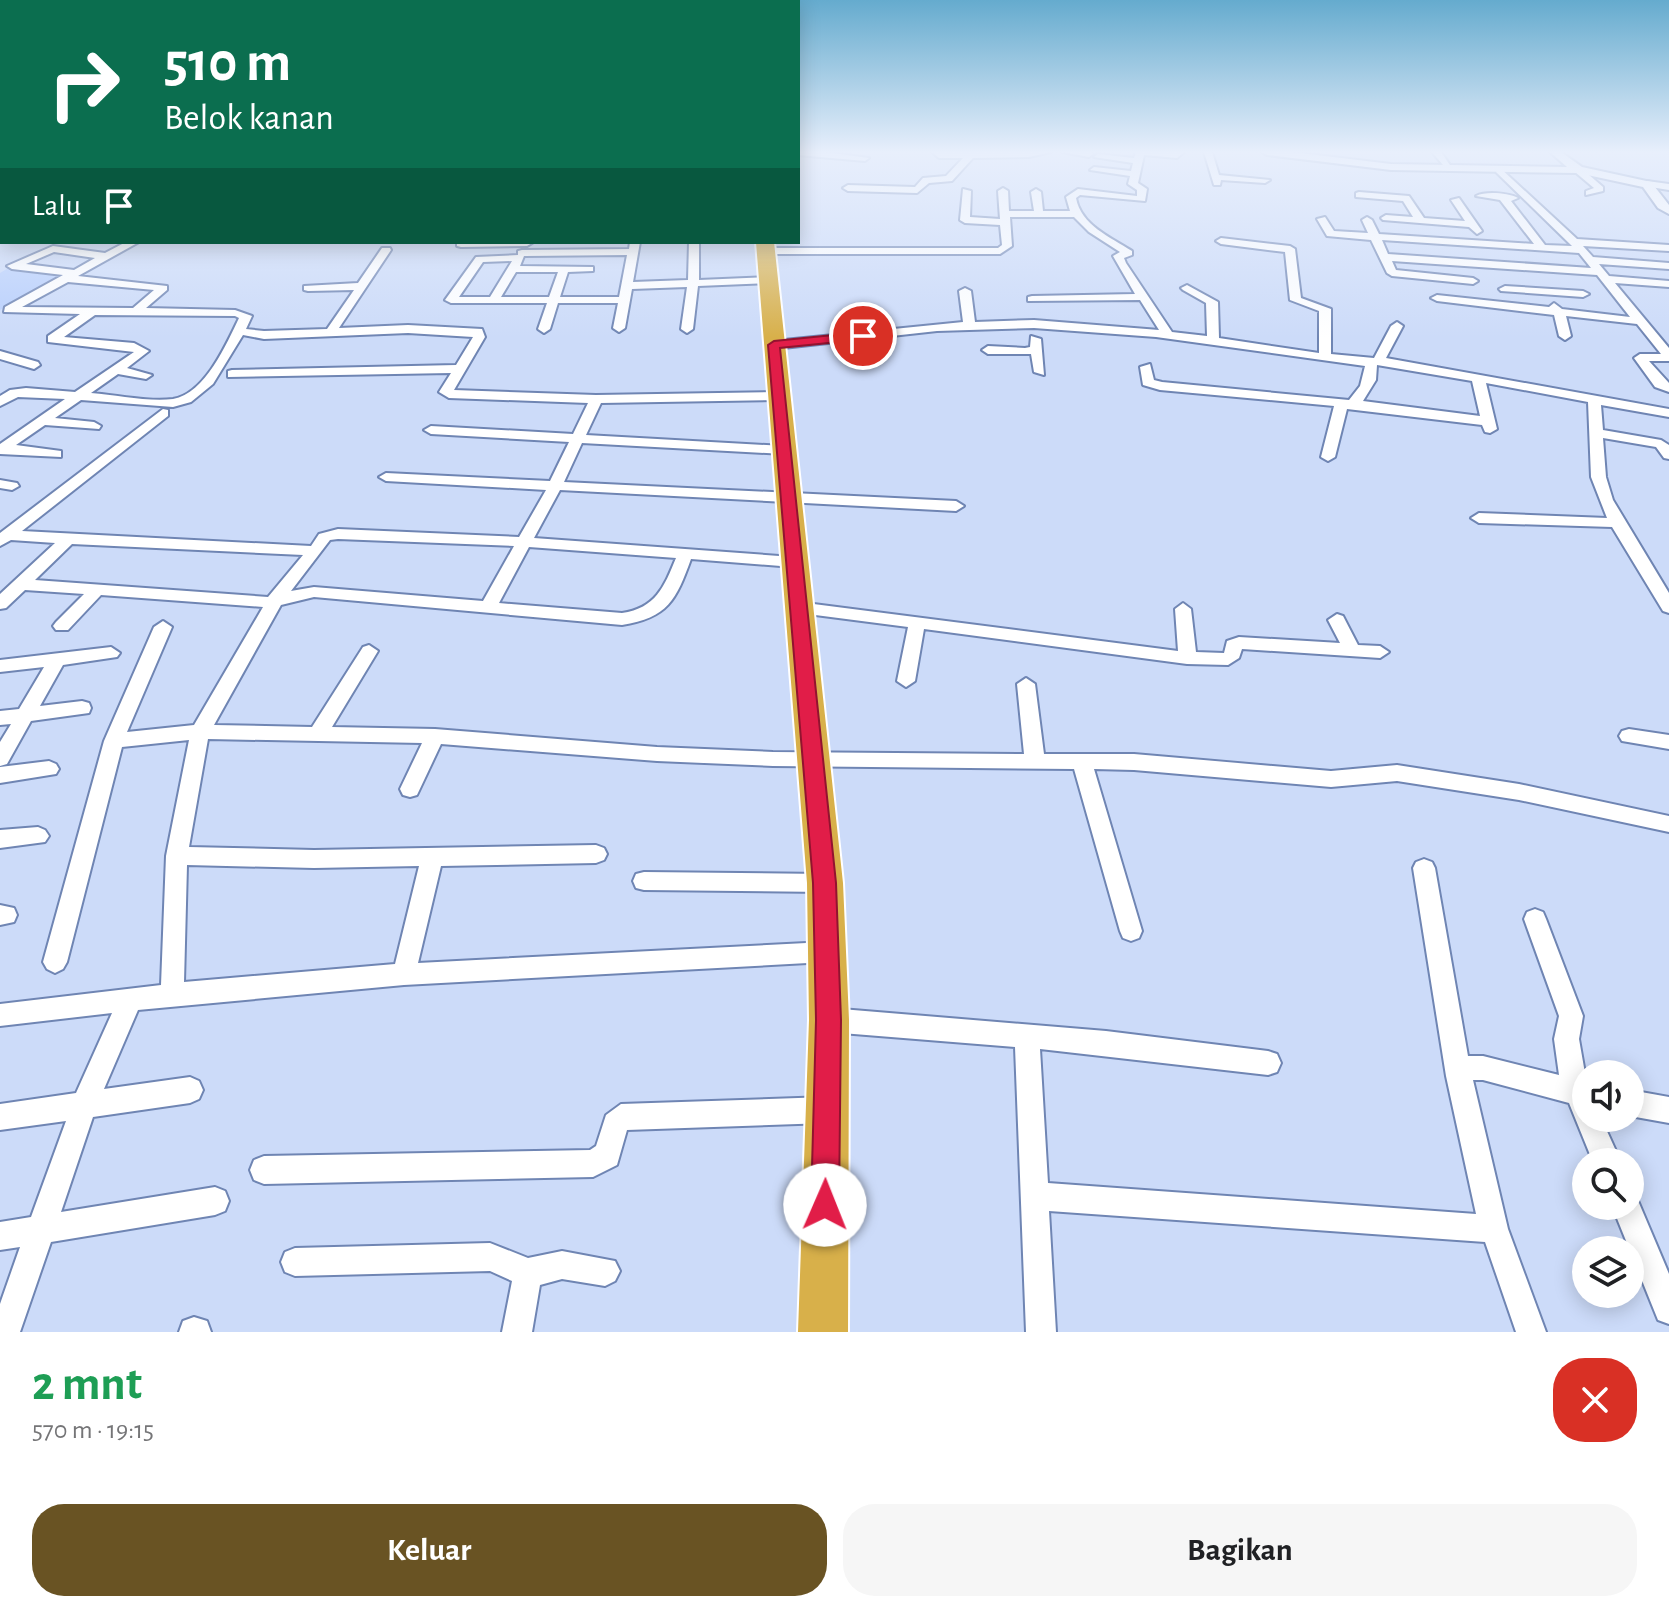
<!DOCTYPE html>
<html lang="id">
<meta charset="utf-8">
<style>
body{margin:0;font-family:"Alegreya Sans",sans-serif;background:#f6f6f6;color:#202124;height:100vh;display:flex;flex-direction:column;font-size:30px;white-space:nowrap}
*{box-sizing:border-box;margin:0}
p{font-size:26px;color:#757577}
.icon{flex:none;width:44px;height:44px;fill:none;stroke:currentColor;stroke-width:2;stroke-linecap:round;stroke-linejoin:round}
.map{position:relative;height:1332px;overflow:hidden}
.side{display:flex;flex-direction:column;background:#fff;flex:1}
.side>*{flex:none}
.hud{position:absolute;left:0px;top:0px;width:800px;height:244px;box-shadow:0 4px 20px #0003;background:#0b6e4f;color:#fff;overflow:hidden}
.tools{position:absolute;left:1572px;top:1060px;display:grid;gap:16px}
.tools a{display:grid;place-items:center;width:72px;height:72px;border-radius:50%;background:#fff;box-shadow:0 4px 20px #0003;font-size:40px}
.pin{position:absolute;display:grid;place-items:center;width:68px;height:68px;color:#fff;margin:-34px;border:4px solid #fff;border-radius:50%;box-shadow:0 2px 8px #0007}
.me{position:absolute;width:88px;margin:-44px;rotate:1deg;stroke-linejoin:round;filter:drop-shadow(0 0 6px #0008)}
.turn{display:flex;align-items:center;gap:28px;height:168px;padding:0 32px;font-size:36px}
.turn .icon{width:104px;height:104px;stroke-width:2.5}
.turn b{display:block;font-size:56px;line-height:68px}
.then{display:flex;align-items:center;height:76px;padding:0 32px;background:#0003;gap:16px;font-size:30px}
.round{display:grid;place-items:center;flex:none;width:84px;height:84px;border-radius:32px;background:#f6f6f6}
.headline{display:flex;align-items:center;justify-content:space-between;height:136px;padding:0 32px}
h1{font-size:48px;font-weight:700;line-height:60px;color:#1e9e55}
.button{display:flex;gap:16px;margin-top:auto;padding:16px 32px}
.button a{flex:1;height:92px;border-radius:32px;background:#695323;color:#fff;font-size:32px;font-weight:700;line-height:92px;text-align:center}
.button a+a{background:#f6f6f6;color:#202124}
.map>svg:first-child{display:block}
.built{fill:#b8cffc}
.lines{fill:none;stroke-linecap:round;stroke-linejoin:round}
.minor-casing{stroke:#6f85b3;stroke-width:4}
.tertiary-casing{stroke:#6f85b3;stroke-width:4}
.trunk-casing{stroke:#fff;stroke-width:4}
.minor{fill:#fff;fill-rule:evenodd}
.tertiary{fill:#fff;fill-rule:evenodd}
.trunk{fill:#d8b04a;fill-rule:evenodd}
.route{fill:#e11d48;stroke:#92132f;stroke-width:2}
</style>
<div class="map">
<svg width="1669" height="1332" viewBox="0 0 1669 1332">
<rect width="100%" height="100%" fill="#ccdbf9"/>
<!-- built -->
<polygon class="built" points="12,266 68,271 0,310 0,273"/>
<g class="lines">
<!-- minor casing -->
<g class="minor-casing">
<g id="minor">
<polygon points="798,152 825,152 869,158 865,161 798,155"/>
<polygon points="932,152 1051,152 1029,157 973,158 952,181 929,183 917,193 848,191 843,188 848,185 915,187 923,178 946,176 963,158 939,158"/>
<polygon points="1062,152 1091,152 1093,154 1089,157"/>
<path d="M1136 152H1184L1177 158 1144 155 1138 183 1147 189 1145 201 1080 195 1076 198C1081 225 1110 237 1132 251V255L1124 258 1126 263 1172 332 1207 336 1206 303 1183 290 1181 288 1187 285 1218 302 1219 338 1319 353V311L1290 300 1285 252 1221 244 1216 241 1221 238 1290 246 1295 249 1301 298 1331 309V354L1374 358 1391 326 1397 322 1403 326 1386 358 1669 409V417L1601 405 1603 430 1661 440 1669 445V459L1664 458 1656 447 1603 438 1606 477 1613 500 1669 593V613L1663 611 1612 527 1479 523 1471 518 1479 513 1607 518 1591 477 1588 402 1486 383 1497 429 1490 433 1485 432 1482 425 1347 409 1335 457 1328 461 1321 457 1334 406 1160 390 1143 385 1140 367 1150 364 1154 380 1162 382 1349 400 1360 386 1365 366 1156 337 1034 328 937 331 774 349 768 345 774 341 963 322 959 291 965 288 971 291 975 322 1034 320 1159 330 1140 300 1028 301V297L1032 296 1135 294 1113 256 1120 252 1089 232 1074 217H1010L1012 246 1000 254H766L761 251 766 248H998L1002 245 1000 225 965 223 960 220 963 189 971 191 970 217 1000 219 998 191 1003 188 1008 191 1009 211H1034L1031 192 1036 189 1041 192 1043 211H1070L1066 197 1078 189 1137 196V190L1128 184 1130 176 1090 170 1094 167 1131 171 1133 163 1094 157 1098 154 1134 158ZM1377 365 1472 381 1480 416 1363 401 1376 380Z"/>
<polygon points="1204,152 1212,152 1219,175 1270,180 1265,183 1221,180 1220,185 1214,185"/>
<polygon points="1432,152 1441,152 1454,171 1448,171"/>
<rect x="0" y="154" width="2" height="6"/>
<path d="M1499 167 1577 239 1669 245V251L1583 246 1593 257 1669 263V269L1599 264 1609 276 1669 281V287L1615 283 1669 348V361H1649L1669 383V392L1655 387 1634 358 1640 354H1661L1637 324 1566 316 1571 336 1565 340 1559 336 1554 315 1437 301 1431 298 1437 295 1549 307 1554 303 1562 309 1630 317 1597 275 1392 261 1396 270 1473 278 1478 281 1473 284 1392 276 1387 273 1371 240 1327 236 1317 219 1325 217 1334 231 1368 233 1362 220 1367 217 1372 220 1379 234 1534 244 1500 200 1476 196C1486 191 1508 193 1518 198L1511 201 1545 245 1572 246 1496 172ZM1382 240 1579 253 1591 268 1388 254Z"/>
<rect x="0" y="168" width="2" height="6"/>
<polygon points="1575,168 1581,168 1603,187 1603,191 1586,195 1586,191 1594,188 1575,172"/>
<polygon points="1647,181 1669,184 1669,190 1644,186"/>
<polygon points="1359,192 1409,196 1424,218 1465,221 1451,200 1459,198 1482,231 1477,234 1469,227 1383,220 1381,218 1386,215 1413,217 1403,201 1356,197 1356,193"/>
<path d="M126 242H139L78 276 167 286V290L146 308 235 310 252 316 246 329 264 331 327 329 354 290 308 291 304 290V286L358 283 382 248H390L391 250 339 328 408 325 482 329 485 337 454 390 596 395 779 392 786 396 779 400 601 403 586 435 784 446 791 450 784 454 582 443 564 482 956 501 964 506 956 511 560 490 534 538 793 557 801 562 793 567 691 559C676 600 668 618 622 625L314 597 281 605 214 725 312 727 363 647 369 645 378 651 332 727 435 729 657 747 773 752 1024 754 1017 684 1026 678 1035 684 1044 754H1134L1331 771 1397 765 1519 784 1669 816V832L1519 800 1397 781 1331 787 1134 770 1094 769 1142 931 1139 938 1131 941 1123 938 1120 931 1074 769 773 766 657 761 441 744 417 795 410 797 403 795 400 789 422 743 208 739 189 847 314 850 596 845 604 848 607 854 604 860 596 863 441 866 418 963 826 942 834 945 838 952 834 959 826 962 404 985 138 1010 104 1089 190 1077 199 1081 203 1090 199 1099 190 1103 93 1117 61 1212 215 1187 225 1191 229 1201 225 1211 215 1215 51 1242 20 1332H0V1304L20 1247 0 1250V1222L31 1217 66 1121 0 1130V1104L76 1093 112 1013 0 1026V1004L161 985 166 856 189 740 122 747 67 962 63 969 55 973 47 969 43 962 104 741 154 627 163 621 172 627 127 732 194 725 263 607 101 595 68 630H56L53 626 56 622 84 594 25 590 6 608 0 609V594L55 543 11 540 0 546V533L163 409 168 410V416L22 531 311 546 319 534 338 529 519 537 546 490 386 481 379 477 386 473 550 481 569 442 431 434 424 430 431 426 573 434 588 403 449 398 439 392 451 373 228 377V371L232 370 456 365 473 337 408 333 264 339 243 335 213 384 191 402 173 407 81 400 55 418 94 422 101 426 99 429 45 425 16 445 61 451V457L0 454V444L65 399 18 397 0 406V396L10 390 26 388 75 392 134 352 48 342V336L80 314 4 312 5 307 63 275 12 269 7 266 53 246 105 253ZM54 252 95 258 74 270 26 264ZM68 282 154 290 133 308 22 307ZM95 315 235 316 239 318C227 343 205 394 173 399 148 402 117 395 91 393L118 374 146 379 152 375 127 368 149 351 134 343 64 337ZM338 539 514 546 483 601 314 587 291 591 330 540ZM72 544 303 555 268 597 35 580ZM529 547 676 558C664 587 656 608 622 613L499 603ZM187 865 314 868 419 866 395 964 184 982Z"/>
<polygon points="457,242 531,242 532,243 527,246 461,247 457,246"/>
<path d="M630 242H640L633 282 688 280 689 242H699V280L767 277 772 280 767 283 698 286 693 329 687 333 681 329 687 287 632 289 625 328 619 332 613 328 618 303H558L550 329 544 333 538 329 547 303H451L445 300 476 257 518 255V251L522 250 629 249ZM627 255 619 297H560L568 272 593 271V267L520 266 524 256ZM512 261 490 297H459L483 262ZM516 272H558L549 297H501Z"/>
<polygon points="1505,286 1583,291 1589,294 1583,297 1501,291 1499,289"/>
<polygon points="1031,336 1041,339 1044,375 1034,372 1031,354 988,354 982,350 988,346 1025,348 1030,347"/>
<polygon points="0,351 38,362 40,365 34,369 0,359"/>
<polygon points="0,480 17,483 19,486 12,490 0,488"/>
<polygon points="798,602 1178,651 1175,609 1183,603 1191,609 1196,652 1224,653 1227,641 1239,637 1340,643 1328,620 1337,614 1343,616 1358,645 1380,646 1389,652 1380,658 1242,649 1239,658 1228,665 1187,664 924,629 915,681 906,687 897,681 908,627 792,612 790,608"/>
<polygon points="111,647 120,653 117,657 63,665 40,706 82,701 89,703 91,708 89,713 31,721 7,764 0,766 0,742 11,724 0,725 0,711 19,709 44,667 0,672 0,660"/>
<polygon points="1629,729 1669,735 1669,749 1622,741 1619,736 1622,731"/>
<polygon points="49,761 56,764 59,769 56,774 0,783 0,767"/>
<polygon points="38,827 45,830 49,836 45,842 0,848 0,830"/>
<polygon points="1424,859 1432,862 1435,868 1468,1056 1483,1056 1559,1075 1554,1039 1559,1016 1524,919 1527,912 1535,909 1543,912 1546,919 1583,1016 1579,1039 1586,1079 1586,1118 1601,1118 1621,1162 1593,1162 1569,1103 1483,1080 1473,1080 1508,1229 1546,1332 1516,1332 1485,1242 1049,1211 1056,1332 1026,1332 1015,1047 829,1032 820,1028 817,1020 820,1012 829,1008 1106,1031 1268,1051 1277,1054 1281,1063 1277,1072 1268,1075 1040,1049 1048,1183 1476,1214 1446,1076 1413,868 1416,862"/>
<polygon points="644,872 825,874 833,876 836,883 833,890 825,892 644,890 636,888 633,881 636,874"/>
<polygon points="0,905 14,908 17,915 14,922 0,925"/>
<polygon points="1630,1090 1669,1097 1669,1123 1630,1116"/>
<polygon points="827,1097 836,1101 840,1110 836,1119 827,1123 627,1130 617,1165 593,1177 264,1184 254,1180 250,1170 254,1160 264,1156 590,1150 596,1146 606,1115 621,1104"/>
<polygon points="1630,1194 1636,1196 1669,1274 1669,1324 1658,1320 1612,1206 1630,1206"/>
<polygon points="490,1243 528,1258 562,1251 615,1261 620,1271 615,1281 605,1286 562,1279 540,1285 532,1332 502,1332 512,1281 490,1271 295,1276 285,1272 281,1262 285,1252 295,1248"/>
<polygon points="194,1317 207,1321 211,1332 179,1332 183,1321"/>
</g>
</g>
<!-- tertiary casing -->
<g class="tertiary-casing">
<polygon id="tertiary" points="1262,152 1292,152 1391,164 1567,167 1550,152 1561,152 1582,167 1651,182 1669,205 1669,214 1658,208 1643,187 1578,173 1391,170 1267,155"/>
</g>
<!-- trunk casing -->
<g class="trunk-casing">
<polygon id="trunk" points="756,242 774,242 843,883 849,1020 848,1332 798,1332 809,1020 807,883"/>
</g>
<!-- minor -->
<use href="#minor" class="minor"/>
<!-- tertiary -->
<use href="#tertiary" class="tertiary"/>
<!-- trunk -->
<use href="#trunk" class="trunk"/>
</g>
<!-- sky -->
<linearGradient id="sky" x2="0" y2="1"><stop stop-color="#65abce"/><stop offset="0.45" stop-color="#e8effc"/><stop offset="1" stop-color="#e8effc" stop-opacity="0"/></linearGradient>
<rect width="1669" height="338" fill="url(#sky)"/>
<!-- route -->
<polygon class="route" points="863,332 868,333 868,339 780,348 836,883 841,1020 839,1205 835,1215 825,1219 815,1215 811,1205 816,1020 813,883 768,345 774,341"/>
</svg>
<div class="tools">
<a><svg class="icon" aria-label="sound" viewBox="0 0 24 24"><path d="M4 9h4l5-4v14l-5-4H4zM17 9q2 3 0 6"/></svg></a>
<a><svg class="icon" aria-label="search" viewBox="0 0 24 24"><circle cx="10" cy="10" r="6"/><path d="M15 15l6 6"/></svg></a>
<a><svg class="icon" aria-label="layers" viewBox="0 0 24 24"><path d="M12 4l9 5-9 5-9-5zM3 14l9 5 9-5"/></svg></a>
</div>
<div class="pin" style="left:863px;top:336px;background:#d93025"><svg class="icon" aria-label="arrive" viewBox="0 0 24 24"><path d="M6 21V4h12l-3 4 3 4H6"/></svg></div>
<svg class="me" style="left:825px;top:1205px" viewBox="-20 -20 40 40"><circle r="19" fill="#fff"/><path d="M0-13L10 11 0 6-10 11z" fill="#e11d48"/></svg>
<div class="hud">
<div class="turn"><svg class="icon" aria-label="right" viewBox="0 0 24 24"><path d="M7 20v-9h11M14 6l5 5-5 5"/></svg><div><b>510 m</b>Belok kanan</div></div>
<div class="then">Lalu<svg class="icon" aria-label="arrive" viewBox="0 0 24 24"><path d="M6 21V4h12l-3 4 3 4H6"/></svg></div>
</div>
</div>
<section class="side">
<div class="headline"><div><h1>2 mnt</h1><p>570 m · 19:15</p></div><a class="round" style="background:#d93025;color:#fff"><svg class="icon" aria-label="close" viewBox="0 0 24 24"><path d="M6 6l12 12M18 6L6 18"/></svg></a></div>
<div class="button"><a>Keluar</a><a>Bagikan</a></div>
</section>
